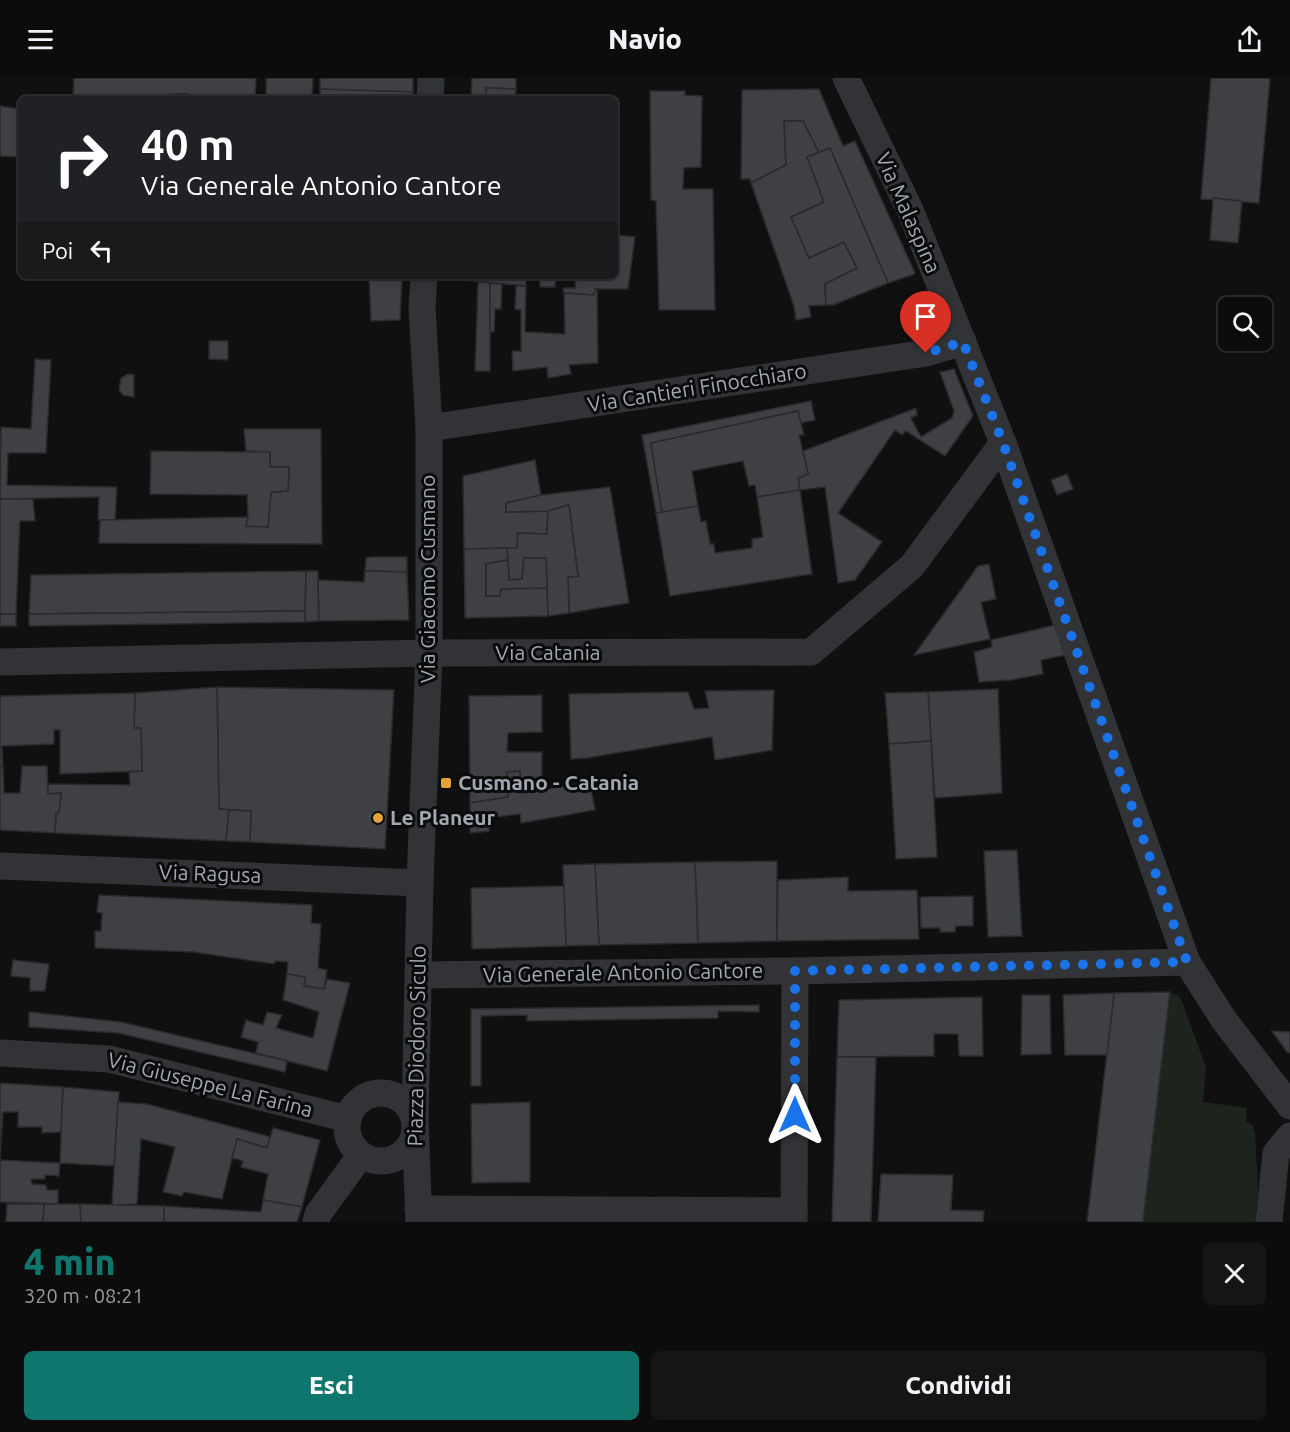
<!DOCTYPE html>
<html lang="it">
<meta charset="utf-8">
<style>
body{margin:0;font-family:Ubuntu,sans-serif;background:#151516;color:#f1f3f6;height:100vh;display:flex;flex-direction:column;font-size:22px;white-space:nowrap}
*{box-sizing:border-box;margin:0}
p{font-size:20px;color:#9a9b9d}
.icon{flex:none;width:33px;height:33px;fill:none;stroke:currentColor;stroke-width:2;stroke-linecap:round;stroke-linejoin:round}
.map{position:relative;height:1144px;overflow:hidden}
.drawer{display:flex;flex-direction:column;background:#0c0c0d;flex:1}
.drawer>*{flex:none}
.hud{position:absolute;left:18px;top:18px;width:600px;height:183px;border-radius:9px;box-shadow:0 3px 9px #0003,0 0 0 2px #2c2c2e;background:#202124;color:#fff;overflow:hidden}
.buttons{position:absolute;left:1218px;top:219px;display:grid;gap:12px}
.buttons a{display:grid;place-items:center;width:54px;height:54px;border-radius:9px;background:#0c0c0d;box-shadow:0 3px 9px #0003,0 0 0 2px #2c2c2e;font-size:30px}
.pin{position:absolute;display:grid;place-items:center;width:51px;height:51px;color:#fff;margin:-62px -26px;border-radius:50% 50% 50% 0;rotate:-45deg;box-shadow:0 0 6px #0007}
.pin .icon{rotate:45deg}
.me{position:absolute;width:66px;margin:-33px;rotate:0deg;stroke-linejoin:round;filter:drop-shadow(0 0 4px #0008)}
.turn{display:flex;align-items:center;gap:21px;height:126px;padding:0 24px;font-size:27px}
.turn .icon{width:78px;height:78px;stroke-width:2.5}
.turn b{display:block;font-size:42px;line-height:51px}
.then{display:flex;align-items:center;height:57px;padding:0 24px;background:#0003;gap:12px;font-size:22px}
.round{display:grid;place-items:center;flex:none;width:63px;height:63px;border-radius:9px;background:#151516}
.head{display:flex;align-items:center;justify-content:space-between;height:102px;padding:0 24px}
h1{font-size:36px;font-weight:800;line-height:45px;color:#0f766e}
.action{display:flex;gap:12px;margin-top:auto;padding:12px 24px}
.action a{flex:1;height:69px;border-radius:9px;background:#0f766e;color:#fff;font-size:24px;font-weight:800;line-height:69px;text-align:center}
.action a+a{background:#151516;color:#f1f3f6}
header{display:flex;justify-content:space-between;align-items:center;height:78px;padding:0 24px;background:#0c0c0d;font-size:27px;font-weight:800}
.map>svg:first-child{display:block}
.green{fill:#1d241d}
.building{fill:#3f4044;stroke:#2a2a2d;stroke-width:1.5}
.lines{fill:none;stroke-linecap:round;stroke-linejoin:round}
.minor{stroke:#323336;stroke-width:27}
.route{stroke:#1a73e8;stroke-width:10;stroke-dasharray:0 18}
.poi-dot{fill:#e3a137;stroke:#0b0b0c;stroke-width:2}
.labels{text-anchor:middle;stroke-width:6;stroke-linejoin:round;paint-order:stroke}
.street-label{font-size:21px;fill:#a2a8b1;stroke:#0b0b0c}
.poi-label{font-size:21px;font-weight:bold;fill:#a2a8b1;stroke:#0b0b0c;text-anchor:start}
</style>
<header><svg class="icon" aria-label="menu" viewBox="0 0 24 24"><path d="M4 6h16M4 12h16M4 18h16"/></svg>Navio<svg class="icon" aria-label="share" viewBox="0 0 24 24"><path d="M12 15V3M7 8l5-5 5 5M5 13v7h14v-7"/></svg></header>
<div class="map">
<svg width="1290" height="1144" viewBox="0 0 1290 1144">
<rect width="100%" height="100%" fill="#101011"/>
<!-- green -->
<polygon class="green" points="1170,914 1179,918 1183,926 1206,990 1203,1024 1247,1030 1246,1043 1253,1048 1255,1055 1258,1112 1255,1144 1143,1144"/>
<!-- building -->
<g class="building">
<polygon points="74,0 256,0 255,21 188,21 188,16 170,16 170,21 73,21"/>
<polygon points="266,0 313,0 312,21 266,21"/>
<polygon points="320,0 413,0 413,14 320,11"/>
<polygon points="472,0 516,0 516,11 486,10 486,21 471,21"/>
<polygon points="1211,0 1270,0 1259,125 1201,121"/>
<polygon points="486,10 516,11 515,21 486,21"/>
<polygon points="320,11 413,14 413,21 320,21"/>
<polygon points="819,11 843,68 855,63 915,195 912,197 888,205 830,70 819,75 803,43 784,43 786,87 751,105 750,101 741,101 742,12"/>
<polygon points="650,13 685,13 685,17 702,18 701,89 684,90 683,111 713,111 715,232 659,232 656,123 651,122"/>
<rect x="170" y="16" width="18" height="5"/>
<polygon points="515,20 618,20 619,68 615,68 615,21"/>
<polygon points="0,28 21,31 21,79 0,78"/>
<polygon points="784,43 803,43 819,75 807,79 824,124 791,139 809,180 844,164 857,190 825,206 826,227 809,228 811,239 796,242 794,228 751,105 786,87"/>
<polygon points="830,70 888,205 833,227 826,227 825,206 857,190 844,164 809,180 791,139 824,124 807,79"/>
<polygon points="1213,120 1242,123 1238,165 1210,162"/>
<polygon points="615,157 635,159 628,211 595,211 594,217 564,215 563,210 575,210 576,198 615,198"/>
<polygon points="369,198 402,198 400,242 371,243"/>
<polygon points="465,198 526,198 526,208 465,202"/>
<polygon points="540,198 556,198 555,209 540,209"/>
<polygon points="478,204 490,205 490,293 475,293"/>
<polygon points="490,205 502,206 501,231 495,231 494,254 490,254"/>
<polygon points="516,208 526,208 525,254 565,256 564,215 594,217 595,211 597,211 598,285 569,287 571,296 548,300 547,289 513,293 512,273 521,273 521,232 515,231"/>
<polygon points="209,263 228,263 228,282 209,281"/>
<polygon points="35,281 51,282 46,375 8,375 7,407 117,409 115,442 98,442 99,419 0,421 1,349 31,351"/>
<polygon points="954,291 973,338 945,378 906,353 902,357 895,352 838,435 882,464 855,502 838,505 825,409 800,412 798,400 808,396 803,373 916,330 917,337 911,340 921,359 952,340 954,333 940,294"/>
<polygon points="128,296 134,297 134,319 123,317 119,312 121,300"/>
<polygon points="811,323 815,342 800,345 798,333 651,365 662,435 656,435 642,357"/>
<polygon points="798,333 804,357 799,357 808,396 798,400 800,412 757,419 755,407 749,408 743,383 692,393 698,428 662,435 651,365"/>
<polygon points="244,351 321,351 322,466 99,465 100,442 248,439 246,448 268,449 271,414 288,413 289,389 270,389 270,374 246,373"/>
<polygon points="151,373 270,374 270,389 289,389 288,413 271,414 268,449 246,448 248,439 247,417 150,416"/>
<polygon points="535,382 541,417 506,425 506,434 548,433 547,456 518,455 517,470 464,471 463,398"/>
<polygon points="1067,396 1073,411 1057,417 1051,402"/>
<polygon points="610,409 629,525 569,535 568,499 578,498 569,427 548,433 506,434 506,425 541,417"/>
<polygon points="800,412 812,496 670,518 656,435 698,428 701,444 706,443 710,466 714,466 715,475 752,470 752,461 763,459 757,419"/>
<polygon points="0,421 33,421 35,443 20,443 16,536 0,536"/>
<polygon points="569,427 578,498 568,499 569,535 548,538 546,480 524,480 522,501 509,502 507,470 517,470 518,455 547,456 548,433"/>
<polygon points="507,470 508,482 486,486 486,518 500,518 501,511 547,510 548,538 465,540 464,471"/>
<polygon points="371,479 407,479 407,494 365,493 366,480"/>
<polygon points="524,480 546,480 547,510 501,511 500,518 486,518 486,486 508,482 509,502 522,501"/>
<polygon points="989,486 996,521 981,524 990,561 914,577 978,488"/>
<polygon points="306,493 305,533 29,536 31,497"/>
<polygon points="306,493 318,493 319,543 305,544"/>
<polygon points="365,493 407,494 409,542 319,543 318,502 364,504"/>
<polygon points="305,533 305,544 29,548 29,536"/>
<rect x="0" y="536" width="16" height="12"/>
<polygon points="1055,547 1066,577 1041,582 1043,596 1011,602 979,604 974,574 992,569 991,562"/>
<polygon points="217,609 394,612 385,771 250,764 251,733 219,731"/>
<polygon points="217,609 219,731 229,732 226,763 55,755 56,735 59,734 61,715 48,716 48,706 130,707 129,694 142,693 141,650 134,650 135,615"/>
<polygon points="998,611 1002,715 935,720 928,614"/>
<polygon points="774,612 772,672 715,682 712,659 587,680 571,681 569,616 688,614 694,631 709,630 705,613"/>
<polygon points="928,614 931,663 889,666 885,615"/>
<polygon points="135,615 134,650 141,650 142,693 60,696 60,652 54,652 54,666 2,668 3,689 0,689 0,618"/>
<polygon points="542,617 542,654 508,655 507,674 542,674 542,711 520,715 520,693 507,694 508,719 470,725 469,618"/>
<polygon points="931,663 937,779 896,781 889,666"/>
<polygon points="22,688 47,688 48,716 61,715 59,734 56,735 55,755 0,752 0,689 3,689 4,715 20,715"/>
<polygon points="520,693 520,715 590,704 595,732 521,745 520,736 489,740 489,753 470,755 470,725 508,719 507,694"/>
<polygon points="229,732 251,733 250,764 226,763"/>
<polygon points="1017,772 1022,858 988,859 984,773"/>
<polygon points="777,783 777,863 698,865 695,784"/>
<polygon points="695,784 698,865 599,867 595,786"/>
<polygon points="595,786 599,867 566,868 563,787"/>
<polygon points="848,799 848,813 917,812 919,861 777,863 778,802"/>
<polygon points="564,808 566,868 472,871 471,810"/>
<polygon points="99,817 312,827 311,845 321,846 318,890 327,892 324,911 304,908 305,899 287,896 288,884 275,883 274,886 193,874 95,870 95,853 101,853 102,835 97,834"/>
<polygon points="973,818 973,848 956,848 955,854 940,854 940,850 921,850 920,819"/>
<polygon points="13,882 49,886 45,913 30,913 30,900 11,898"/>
<polygon points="287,896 305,899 304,908 324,911 327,901 350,905 327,993 256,975 258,964 241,959 246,942 263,947 267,934 282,937 276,950 313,960 319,934 283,922"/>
<polygon points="1170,914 1143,1144 1087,1144 1114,915"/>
<polygon points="1114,915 1107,977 1065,977 1063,917"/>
<polygon points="1022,917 1050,917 1051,976 1021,977"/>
<polygon points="982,919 983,978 959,978 958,956 934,956 934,978 837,979 839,922"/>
<polygon points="759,927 759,934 718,933 718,940 527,943 527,937 481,938 481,1008 471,1008 471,931"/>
<polygon points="29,934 121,944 287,983 285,994 118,955 29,949"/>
<polygon points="1272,953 1290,954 1290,975 1287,974"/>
<polygon points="837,979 876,979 871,1144 832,1144"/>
<polygon points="0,1005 63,1009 61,1054 42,1055 42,1049 18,1049 18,1034 3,1034 0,1081"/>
<polygon points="63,1009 119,1014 114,1088 60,1085"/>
<polygon points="118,1024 147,1026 271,1059 267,1070 237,1061 222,1121 184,1114 182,1118 163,1114 175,1069 141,1061 137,1126 112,1127"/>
<polygon points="530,1024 530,1104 472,1105 471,1026"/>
<polygon points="273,1050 320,1062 302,1129 263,1122 268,1096 241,1089 243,1083 232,1080 237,1061 267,1070"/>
<polygon points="0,1082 60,1085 59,1098 45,1097 45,1101 31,1101 32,1106 46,1107 47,1112 58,1112 58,1126 0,1124"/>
<polygon points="881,1096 953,1097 951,1132 984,1133 983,1144 878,1144"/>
<polygon points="263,1122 302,1129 297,1144 164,1144 164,1128 261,1134"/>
<polygon points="7,1126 44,1126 43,1144 6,1144"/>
<polygon points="44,1126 80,1126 81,1144 43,1144"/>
<polygon points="80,1126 164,1128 164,1144 81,1144"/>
</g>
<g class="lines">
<!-- minor -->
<g class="minor">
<polyline points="846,0 910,132 1003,365 1187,884 1224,942 1290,1028"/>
<polyline points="430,21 431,0"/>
<polyline points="429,350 926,275 963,264"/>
<polyline points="0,584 429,575 811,574 912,488 1003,365"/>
<polyline points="0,788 420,805"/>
<polyline points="418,897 795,893 1187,884"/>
<polyline points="0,975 109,981 348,1041"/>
<circle cx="381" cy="1049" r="34"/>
<polyline points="418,1131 794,1133"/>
<polyline points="316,1144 318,1136 361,1077"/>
<polyline points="419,1144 415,1044 420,805 429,575 429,350 422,229 424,198"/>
<polyline points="794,1144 795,893"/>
<polyline points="1269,1144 1276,1075 1290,1058"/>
</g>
</g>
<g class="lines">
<!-- route -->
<polyline class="route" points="795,1037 795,893 1187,884 1003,365 963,264 926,275"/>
</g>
<!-- markers -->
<g class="poi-dot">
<rect x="440" y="699" width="12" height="12" rx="3"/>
<circle cx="378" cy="740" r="6"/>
</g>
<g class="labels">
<!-- street labels -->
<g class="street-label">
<text transform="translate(908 135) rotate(66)" y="7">Via Malaspina</text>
<text transform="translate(697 310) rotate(-9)" y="7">Via Cantieri Finocchiaro</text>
<text transform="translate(428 501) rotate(-90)" y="7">Via Giacomo Cusmano</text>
<text x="548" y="582">Via Catania</text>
<text transform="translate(210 796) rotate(2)" y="7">Via Ragusa</text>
<text transform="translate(623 895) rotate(-1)" y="7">Via Generale Antonio Cantore</text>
<text transform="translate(417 968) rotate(-89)" y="7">Piazza Diodoro Siculo</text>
<text transform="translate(210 1007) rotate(14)" y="7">Via Giuseppe La Farina</text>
</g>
<!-- poi labels -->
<g class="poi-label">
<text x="458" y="712">Cusmano - Catania</text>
<text x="390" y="747">Le Planeur</text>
</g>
</g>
</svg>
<div class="buttons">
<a><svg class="icon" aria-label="search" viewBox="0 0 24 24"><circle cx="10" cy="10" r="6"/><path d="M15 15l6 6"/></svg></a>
</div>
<div class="pin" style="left:926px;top:275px;background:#d93025"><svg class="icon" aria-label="arrive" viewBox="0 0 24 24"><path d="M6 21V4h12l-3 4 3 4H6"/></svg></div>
<svg class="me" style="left:795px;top:1037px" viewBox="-20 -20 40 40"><path d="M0-17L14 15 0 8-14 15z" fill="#1a73e8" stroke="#fff" stroke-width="4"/></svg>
<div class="hud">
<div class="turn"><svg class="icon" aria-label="right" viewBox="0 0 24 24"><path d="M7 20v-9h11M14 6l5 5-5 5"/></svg><div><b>40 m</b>Via Generale Antonio Cantore</div></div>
<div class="then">Poi<svg class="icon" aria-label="left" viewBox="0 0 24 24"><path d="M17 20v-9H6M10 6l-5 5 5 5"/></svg></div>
</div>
</div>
<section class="drawer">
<div class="head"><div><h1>4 min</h1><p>320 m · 08:21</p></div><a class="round"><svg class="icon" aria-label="close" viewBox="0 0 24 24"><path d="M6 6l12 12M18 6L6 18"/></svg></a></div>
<div class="action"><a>Esci</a><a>Condividi</a></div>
</section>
